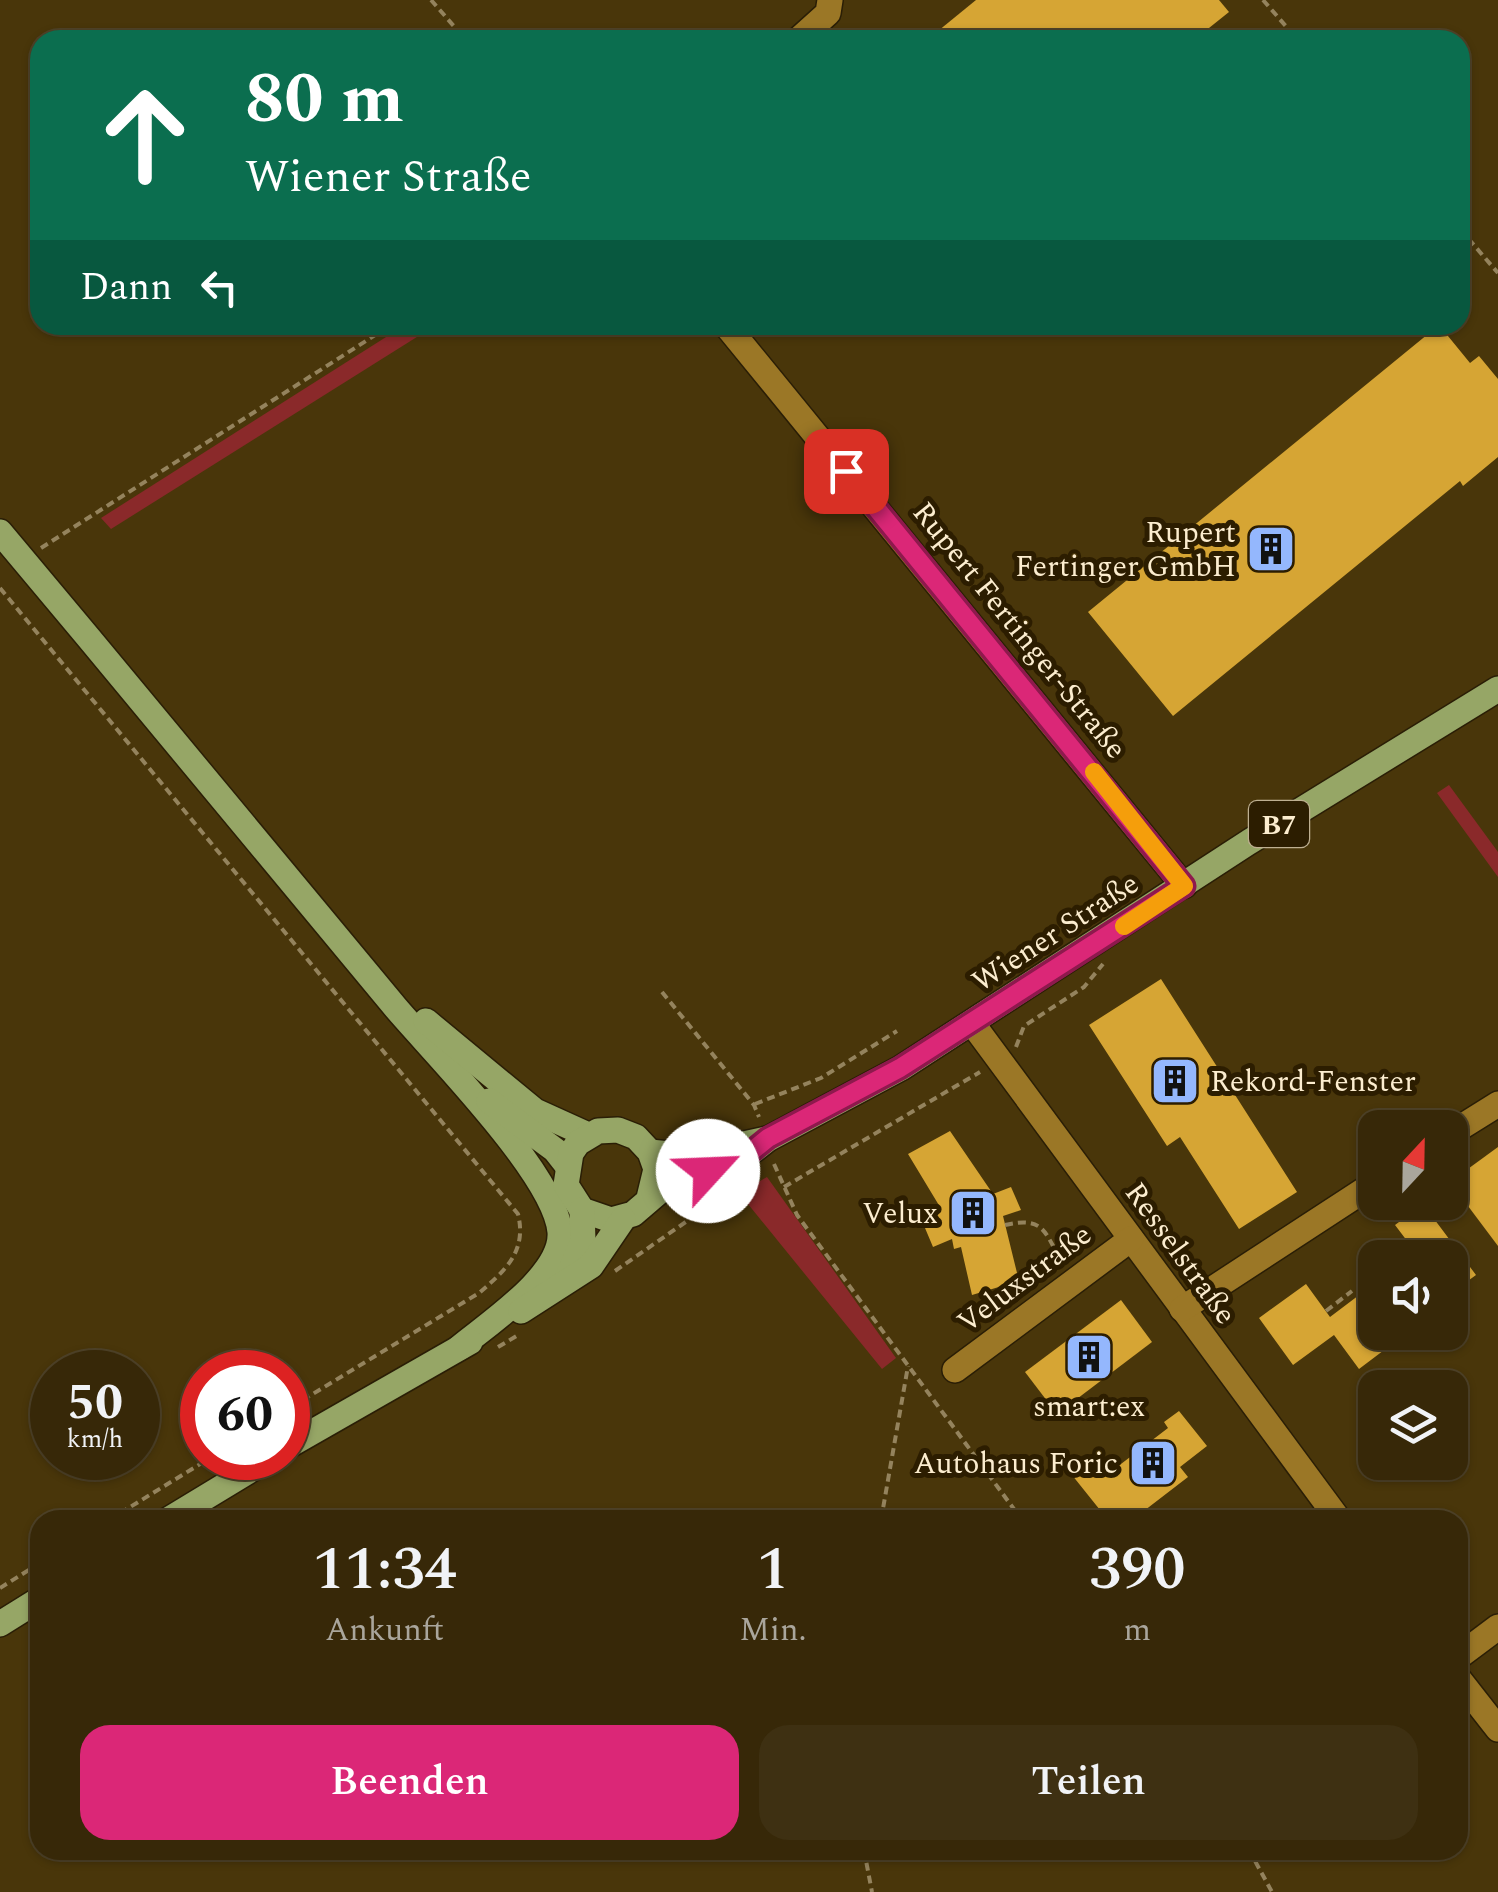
<!DOCTYPE html>
<html lang="de">
<meta charset="utf-8">
<style>
body{margin:0;font-family:Spectral,serif;background:#3e3012;color:#f1f3f6;height:100vh;display:flex;flex-direction:column;font-size:38px;white-space:nowrap}
*{box-sizing:border-box;margin:0}
p{font-size:32px;color:#aaa69c}
.icon{flex:none;width:55px;height:55px;fill:none;stroke:currentColor;stroke-width:2;stroke-linecap:round;stroke-linejoin:round}
.map{position:relative;flex:1;overflow:hidden}
.panel{position:absolute;left:30px;top:1510px;width:1438px;height:350px;display:flex;flex-direction:column;background:#372808;border-radius:30px;box-shadow:0 2px 8px #0004,0 0 0 2px #514429}
.panel>*{flex:none}
.guide{position:absolute;left:30px;top:30px;width:1440px;height:305px;border-radius:30px;box-shadow:0 2px 8px #0004,0 0 0 2px #514429;background:#0b6e4f;color:#fff;overflow:hidden}
.needle{width:65px;rotate:22deg}
.buttons{position:absolute;left:1358px;top:1110px;display:grid;gap:20px}
.buttons a{display:grid;place-items:center;width:110px;height:110px;border-radius:20px;background:#372808;box-shadow:0 2px 8px #0004,0 0 0 2px #514429;font-size:50px}
.speed{position:absolute;left:30px;top:1350px;display:flex;gap:20px;font-size:50px;font-weight:700;text-align:center}
.speed>*{display:grid;place-content:center;width:130px;height:130px;border-radius:50%;background:#372808;box-shadow:0 2px 8px #0004,0 0 0 2px #514429;line-height:1}
.speed small{font-size:25px;font-weight:400}
.speed .limit{border:15px solid #d22;background:#fff;color:#111}
.pin{position:absolute;display:grid;place-items:center;width:85px;height:85px;color:#fff;margin:-42px;border-radius:20px;box-shadow:0 5px 15px #0006}
.me{position:absolute;width:110px;margin:-55px;rotate:65deg;stroke-linejoin:round;filter:drop-shadow(0 0 8px #0008)}
.turn{display:flex;align-items:center;gap:35px;height:210px;padding:0 50px;font-size:45px}
.turn .icon{width:130px;height:130px;stroke-width:2.5}
.turn b{display:block;font-size:70px;line-height:85px}
.then{display:flex;align-items:center;height:95px;padding:0 50px;background:#0003;gap:20px;font-size:38px}
.eta{display:flex;justify-content:space-evenly;align-items:center;height:170px;text-align:center}
.eta b{font-size:60px;font-weight:600;line-height:70px}
.cta{display:flex;gap:20px;margin-top:auto;padding:20px 50px}
.cta a{flex:1;height:115px;border-radius:30px;background:#db2777;color:#fff;font-size:40px;font-weight:600;line-height:115px;text-align:center}
.cta a+a{background:#3e3012;color:#f1f3f6}
.map>svg:first-child{display:block}
.green{fill:#8a292a}
.building{fill:#d6a534}
.lines{fill:none;stroke-linecap:round;stroke-linejoin:round}
.minor-casing{stroke:#2a1e06;stroke-width:28}
.major-casing{stroke:#2a1e06;stroke-width:28}
.path{stroke:#94835d;stroke-width:4;stroke-dasharray:8 5;stroke-linecap:butt}
.minor{stroke:#9b7726;stroke-width:25}
.major{stroke:#96a666;stroke-width:25}
.route-casing{stroke:#8e194d;stroke-width:25}
.route{stroke:#db2777;stroke-width:18}
.slow{stroke:#f59e0b;stroke-width:18}
.labels{text-anchor:middle;stroke-width:10;stroke-linejoin:round;paint-order:stroke}
.shield{fill:#2c1d00;stroke:#beaf91;stroke-width:2.5}
.shield-label{font-size:28px;font-weight:bold;fill:#fcedcf}
.poi-label{font-size:30px;fill:#fcedcf;stroke:#2c1d00;text-anchor:end}
.street-label{font-size:30px;fill:#fcedcf;stroke:#2c1d00}
</style>
<div class="map">
<svg width="1498" height="1892" viewBox="0 0 1498 1892">
<rect width="100%" height="100%" fill="#49360a"/>
<!-- green -->
<g class="green">
<polygon points="405,325 436,325 111,529 101,518"/>
<polygon points="1449,785 1498,852 1498,877 1437,793"/>
<polygon points="767,1177 896,1358 882,1369 739,1193"/>
</g>
<!-- building -->
<g class="building">
<polygon points="976,0 1219,0 1229,12 1194,40 927,40"/>
<polygon points="1439,325 1470,363 1479,356 1498,379 1498,457 1463,486 1460,481 1173,716 1088,612"/>
<polygon points="1161,979 1297,1192 1239,1229 1180,1137 1167,1146 1089,1025"/>
<polygon points="950,1131 993,1194 1011,1187 1021,1210 1003,1216 1019,1281 972,1295 961,1247 954,1249 952,1239 933,1247 925,1228 940,1207 908,1154"/>
<polygon points="1498,1147 1498,1246 1450,1182"/>
<polygon points="1423,1204 1476,1275 1450,1294 1450,1258 1420,1258 1395,1225"/>
<polygon points="1375,1283 1375,1332 1408,1332 1359,1369 1334,1335 1293,1365 1259,1318 1306,1284 1330,1317"/>
<polygon points="1121,1300 1152,1342 1057,1414 1025,1372"/>
<polygon points="1179,1411 1207,1446 1180,1467 1188,1477 1136,1517 1134,1514 1126,1520 1108,1520 1072,1475 1091,1460 1104,1477 1168,1428 1164,1422"/>
</g>
<g class="lines">
<!-- minor casing -->
<g class="minor-casing">
<g id="minor">
<polyline points="798,40 828,13 830,0"/>
<polyline points="726,325 1184,886"/>
<polyline points="972,1023 1339,1520"/>
<polyline points="1450,1134 1498,1104"/>
<polyline points="1182,1309 1375,1183"/>
<polyline points="955,1370 1131,1239"/>
<polyline points="1458,1657 1498,1627"/>
<polyline points="1458,1678 1498,1729"/>
</g>
</g>
<!-- major casing -->
<g class="major-casing">
<g id="major">
<path d="M0 532C133 690 264 850 396 1008 436 1055 555 1175 560 1232 563 1275 489 1323 459 1348"/>
<polyline points="426,1021 535,1111 588,1135"/>
<polyline points="489,1101 555,1150 566,1164"/>
<polyline points="650,1152 689,1156 767,1139"/>
<polyline points="649,1198 656,1169 650,1152 636,1137 618,1130 598,1131 578,1143 571,1153 566,1185 582,1210 611,1220 633,1214 661,1190 741,1160 768,1139 901,1068 1249,842 1498,689"/>
<polyline points="566,1281 583,1241 582,1210"/>
<polyline points="521,1311 591,1266 623,1219"/>
<polyline points="288,1446 470,1342"/>
<polyline points="168,1520 270,1458"/>
<polyline points="0,1624 40,1599"/>
</g>
</g>
<!-- path -->
<g class="path">
<polyline points="431,0 466,40"/>
<polyline points="1263,0 1298,40"/>
<polyline points="1460,229 1498,273"/>
<polyline points="41,548 391,325"/>
<path d="M0 588 518 1214C527 1251 506 1270 479 1293L288 1409"/>
<polyline points="662,992 754,1105 759,1117"/>
<polyline points="1016,1047 1024,1026 1084,987 1103,964"/>
<polyline points="755,1104 821,1078 897,1031"/>
<polyline points="774,1164 797,1215 1022,1520"/>
<polyline points="784,1187 980,1072"/>
<path d="M1005 1225C1048 1215 1044 1236 1064 1264"/>
<polyline points="615,1271 739,1185"/>
<polyline points="1013,1302 1011,1298 1050,1268 1052,1248"/>
<polyline points="1326,1311 1352,1291"/>
<polyline points="498,1347 520,1334"/>
<polyline points="109,1520 210,1458"/>
<polyline points="881,1520 908,1366"/>
<polyline points="0,1588 40,1563"/>
<polyline points="864,1850 872,1892"/>
<polyline points="1249,1850 1272,1892"/>
</g>
<!-- minor -->
<use href="#minor" class="minor"/>
<!-- major -->
<use href="#major" class="major"/>
</g>
<g class="lines">
<!-- route casing -->
<g class="route-casing">
<polyline id="route" points="708,1171 741,1160 768,1138 900,1068 1184,886 846,471"/>
</g>
<!-- route -->
<use href="#route" class="route"/>
<!-- slow -->
<polyline class="slow" points="1094,772 1184,886 1124,926"/>
</g>
<!-- icons -->
<defs>
<g id="building-square" transform="scale(2.5)"><rect x="-9" y="-9" width="18" height="18" rx="4" fill="#94b7fd" stroke="#2c1d00"/><path d="M-4-6H4V6H1V3H-1V6H-4ZM-2.5-4.3h1.7v1.8h-1.7ZM.8-4.3h1.7v1.8H.8ZM-2.5-1h1.7V.8h-1.7ZM.8-1h1.7V.8H.8Z" fill="#111"/></g>
</defs>
<g fill-rule="evenodd">
<use href="#building-square" x="1271" y="549"/>
<use href="#building-square" x="1175" y="1081"/>
<use href="#building-square" x="973" y="1213"/>
<use href="#building-square" x="1089" y="1357"/>
<use href="#building-square" x="1153" y="1463"/>
</g>
<g class="labels">
<!-- shield labels -->
<rect class="shield" x="1249" y="801" width="60" height="46" rx="8"/>
<g class="shield-label">
<text x="1279" y="834">B7</text>
</g>
<!-- poi labels -->
<g class="poi-label">
<text x="1236" y="542">Rupert<tspan x="1236" dy="34">Fertinger GmbH</tspan></text>
<text x="1210" y="1091" text-anchor="start">Rekord-Fenster</text>
<text x="938" y="1223">Velux</text>
<text x="1089" y="1416" text-anchor="middle">smart:ex</text>
<text x="1118" y="1473">Autohaus Foric</text>
</g>
<!-- street labels -->
<g class="street-label">
<text transform="translate(1020 630) rotate(51)" y="10">Rupert Fertinger-Straße</text>
<text transform="translate(1055 932) rotate(-33)" y="10">Wiener Straße</text>
<text transform="translate(1181 1253) rotate(54)" y="10">Resselstraße</text>
<text transform="translate(1024 1278) rotate(-37)" y="10">Veluxstraße</text>
</g>
</g>
</svg>
<div class="buttons">
<a><svg class="needle" viewBox="-14 -14 28 28"><path d="M0-13l5 13h-10z" fill="#e53935"/><path d="M0 13l5-13h-10z" fill="#aaa69c"/></svg></a>
<a><svg class="icon" aria-label="sound" viewBox="0 0 24 24"><path d="M4 9h4l5-4v14l-5-4H4zM17 9q2 3 0 6"/></svg></a>
<a><svg class="icon" aria-label="layers" viewBox="0 0 24 24"><path d="M12 4l9 5-9 5-9-5zM3 14l9 5 9-5"/></svg></a>
</div>
<div class="speed"><div>50<small>km/h</small></div><div class="limit">60</div></div>
<div class="pin" style="left:846px;top:471px;background:#d93025"><svg class="icon" aria-label="arrive" viewBox="0 0 24 24"><path d="M6 21V4h12l-3 4 3 4H6"/></svg></div>
<svg class="me" style="left:708px;top:1171px" viewBox="-20 -20 40 40"><circle r="19" fill="#fff"/><path d="M0-13L10 11 0 6-10 11z" fill="#db2777"/></svg>
<div class="guide">
<div class="turn"><svg class="icon" aria-label="ahead" viewBox="0 0 24 24"><path d="M12 20V5M6 11l6-6 6 6"/></svg><div><b>80 m</b>Wiener Straße</div></div>
<div class="then">Dann<svg class="icon" aria-label="left" viewBox="0 0 24 24"><path d="M17 20v-9H6M10 6l-5 5 5 5"/></svg></div>
</div>
<section class="panel">
<div class="eta">
<div><b>11:34</b><p>Ankunft</p></div>
<div><b>1</b><p>Min.</p></div>
<div><b>390</b><p>m</p></div>
</div>
<div class="cta"><a>Beenden</a><a>Teilen</a></div>
</section>
</div>
